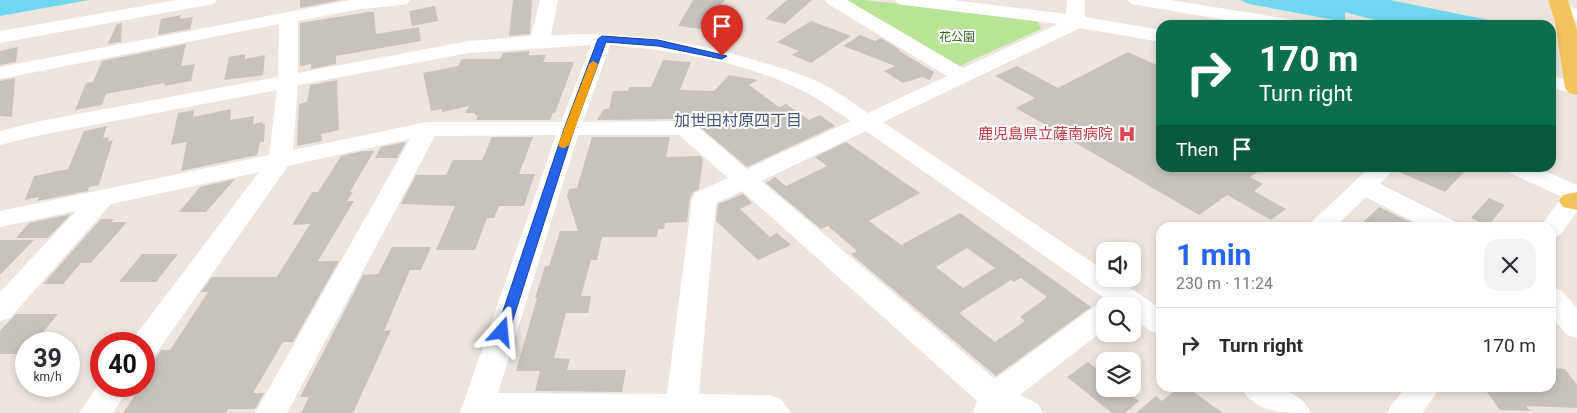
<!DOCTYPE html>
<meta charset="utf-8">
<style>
body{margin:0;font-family:Roboto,"Noto Sans JP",sans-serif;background:#f2f2f3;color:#2b2b33;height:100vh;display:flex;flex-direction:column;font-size:19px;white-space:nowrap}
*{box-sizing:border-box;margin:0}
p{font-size:16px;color:#7c7c81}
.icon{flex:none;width:28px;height:28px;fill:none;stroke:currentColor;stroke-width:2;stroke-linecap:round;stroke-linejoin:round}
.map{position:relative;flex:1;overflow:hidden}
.panel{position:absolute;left:1156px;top:222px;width:400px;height:170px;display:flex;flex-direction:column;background:#fff;border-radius:15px;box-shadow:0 2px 8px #0003}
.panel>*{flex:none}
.hud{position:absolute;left:1156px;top:20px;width:400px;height:152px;border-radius:15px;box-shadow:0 2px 8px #0003;background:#0b6e4f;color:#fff;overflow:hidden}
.controls{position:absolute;left:1096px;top:242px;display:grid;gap:10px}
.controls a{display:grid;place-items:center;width:45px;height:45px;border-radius:10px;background:#fff;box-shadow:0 2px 8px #0003;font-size:25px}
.speed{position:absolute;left:15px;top:332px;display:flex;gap:10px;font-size:25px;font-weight:700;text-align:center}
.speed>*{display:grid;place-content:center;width:65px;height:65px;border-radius:50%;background:#fff;box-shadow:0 2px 8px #0003;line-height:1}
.speed small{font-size:12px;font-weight:400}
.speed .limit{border:8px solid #d22;background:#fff;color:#111}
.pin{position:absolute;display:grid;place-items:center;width:42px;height:42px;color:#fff;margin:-51px -21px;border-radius:50% 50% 50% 0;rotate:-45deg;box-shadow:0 0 5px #0007}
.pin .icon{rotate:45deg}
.me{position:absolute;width:55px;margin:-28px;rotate:18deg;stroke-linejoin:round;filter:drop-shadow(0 0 4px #0008)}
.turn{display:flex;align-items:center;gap:18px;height:105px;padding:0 20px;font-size:22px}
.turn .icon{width:65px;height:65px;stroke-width:2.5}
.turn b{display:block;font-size:35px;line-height:42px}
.then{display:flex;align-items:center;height:48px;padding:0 20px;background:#0003;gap:10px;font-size:19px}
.round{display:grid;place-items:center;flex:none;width:52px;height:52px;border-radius:15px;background:#f2f2f3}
.head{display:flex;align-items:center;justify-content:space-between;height:85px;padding:0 20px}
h1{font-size:30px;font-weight:700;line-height:38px;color:#2563eb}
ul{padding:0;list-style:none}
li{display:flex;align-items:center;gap:15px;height:75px;padding:0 20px;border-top:1px solid #e1e1e2}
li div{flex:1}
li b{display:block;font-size:19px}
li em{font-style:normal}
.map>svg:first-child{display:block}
.green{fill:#b8e498}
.water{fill:#6fd7f0}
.pier{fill:#ede5dd}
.building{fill:#c8c2bc;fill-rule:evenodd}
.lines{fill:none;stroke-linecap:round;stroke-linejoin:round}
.minor{fill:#fff;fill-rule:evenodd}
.major{fill:#f2c45c;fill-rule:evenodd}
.route{fill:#2563eb;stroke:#184099}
.slow{fill:#f59e0b}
.labels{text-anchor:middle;stroke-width:4;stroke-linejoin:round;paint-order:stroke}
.far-park-label{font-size:12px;fill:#306919;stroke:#fff}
.health-label{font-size:15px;fill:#be3a42;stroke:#fff;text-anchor:end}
.neighbourhood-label{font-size:16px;fill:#4a577c;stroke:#fff}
</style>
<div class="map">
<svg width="1577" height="413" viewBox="0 0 1577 413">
<rect width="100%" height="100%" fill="#ede5dd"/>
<!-- green -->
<polygon class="green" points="843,0 863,0 1037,19 1041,29 957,67"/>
<!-- water -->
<g class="water">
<polygon points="0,0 89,0 0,16"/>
<polygon points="1240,0 1390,0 1513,25 1393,25 1345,12 1345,22 1249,4"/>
</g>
<!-- pier -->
<polygon class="pier" points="1551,31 1577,36 1577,71 1562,71 1551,69"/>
<!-- building -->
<g class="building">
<polygon points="300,0 341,0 300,8"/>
<polygon points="513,0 532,0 530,34 509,36"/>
<polygon points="693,0 725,0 701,29 678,26"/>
<polygon points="787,0 812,0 785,24 765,19"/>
<polygon points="435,6 438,21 412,26 409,11"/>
<polygon points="368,12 374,12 376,34 419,27 421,41 336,56 336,64 311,69 311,64 300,66 300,23"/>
<polygon points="181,15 180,19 193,17 190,29 158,35 161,19"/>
<polygon points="811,21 851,36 811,63 792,55 799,51 777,42"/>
<polygon points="122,23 121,42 108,44 117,24"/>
<polygon points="860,35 875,41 881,38 900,50 898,50 934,72 930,80 922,77 903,83 884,71 895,66 843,46"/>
<polygon points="186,44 181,66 195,64 191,81 164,86 165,83 106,94 102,105 75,110 86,83 93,82 102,61"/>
<polygon points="18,47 16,62 0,65 0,51"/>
<polygon points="529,51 529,55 546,55 543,62 574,62 555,113 553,113 550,120 476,120 478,115 475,115 475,113 465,113 469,106 442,112 442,109 431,111 423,73 458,66 462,59 500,59 503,53"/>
<polygon points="1128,52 1161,67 1161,168 1264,168 1250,177 1263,184 1254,191 1286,209 1271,220 1227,195 1199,215 1016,108 1035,98 995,76 1017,66 1058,88"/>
<polygon points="245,54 245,59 265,55 263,75 224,80 229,57"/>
<polygon points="663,60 691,62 680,90 714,91 729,75 758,80 749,85 779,107 786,104 809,120 820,115 835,126 747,167 694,122 684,119 675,111 673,119 597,120 604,109 609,109 613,91 628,91 629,87 651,87"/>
<polygon points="15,78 12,117 0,116 0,81"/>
<polygon points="337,80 339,130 321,134 322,141 297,146 299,104 307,102 310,85"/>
<polygon points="231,109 230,120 254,116 253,124 263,122 262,124 265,124 264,142 260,142 257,155 181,171 187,142 171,145 178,113 194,110 193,117"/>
<polygon points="107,126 103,138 109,137 108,141 113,140 99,185 89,187 88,191 37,201 39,197 25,200 34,176 68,169 84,131"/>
<polygon points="492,137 533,137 519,174 535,174 524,206 499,206 494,218 487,218 475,250 436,250 455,206 401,204 416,175 446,175 453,160 482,160"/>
<polygon points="592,137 670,137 666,157 700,156 703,159 699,189 693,192 690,198 687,222 665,223 664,229 658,229 657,237 602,237 597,260 591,260 581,296 591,296 588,313 566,313 554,358 570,359 567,370 626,370 622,392 535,391 540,371 516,371 537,298 535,298 545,266 549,266 560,231 578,231 567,196 569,189 577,188"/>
<polygon points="406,142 397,158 375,158 381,147"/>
<path d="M846 142 920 193 869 221 901 245 960 213 1091 307 996 376 851 254 857 251 828 226 821 229 766 183 775 177 786 186 827 166 815 157ZM967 248 995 268 963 288 936 267ZM1021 278 1047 297 1020 317 1025 321 995 342 959 313 1011 280 1014 282Z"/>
<polygon points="363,151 374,151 350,192 353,192 347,201 354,201 318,261 339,261 293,342 283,342 253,393 264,393 255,409 228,409 226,413 123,413 141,386 144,386 144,375 161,350 170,350 208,292 201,292 212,277 277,277 310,224 292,225 312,192 318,192 341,156"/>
<polygon points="1397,168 1468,168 1445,192 1395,170"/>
<polygon points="235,179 206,212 179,212 200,187"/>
<polygon points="743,194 752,203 740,209 770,237 777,233 791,245 758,260 716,221 718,204"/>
<polygon points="1489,198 1505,205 1488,226 1471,218"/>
<polygon points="1379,207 1412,223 1420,228 1357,228"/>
<polygon points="71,214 48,238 16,238 29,223"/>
<polygon points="101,219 114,219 111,222 127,222 91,263 81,263 63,284 43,284"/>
<polygon points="0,240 34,240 0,275"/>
<polygon points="392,247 431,247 421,270 410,270 384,331 391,330 353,413 301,413 309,397 300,397 363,275 378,274"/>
<polygon points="142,254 178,254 156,282 119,282"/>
<polygon points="16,314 58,314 33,344 26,344 24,354 0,354 0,331"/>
<polygon points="1088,362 1105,375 1105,389 1123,389 1139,401 1125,413 1112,413 1067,377"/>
<polygon points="1551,368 1565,369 1577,385 1577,408 1526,406 1530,411 1500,410 1484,388 1551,388"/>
<polygon points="1178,388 1188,388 1223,413 1136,413 1156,396 1162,401"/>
</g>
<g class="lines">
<!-- minor -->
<g class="minor">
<polygon points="177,0 217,0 214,4 208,5 0,43 0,31"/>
<path d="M351 0H410L407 4 401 5 354 10 298 21V73L469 41 531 36 540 0H558L551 35C626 32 679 38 751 59 775 66 800 73 823 84 838 92 853 103 868 113L947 76 828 4 825 0H847L963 68 1058 24 904 5 898 4 895 0H952L1066 14 1067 0H1085V17L1161 30V42L1080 28 883 122 1105 271V279H1117L1161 309V334L1151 331 1132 318V306H1116L866 131 761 181 995 379 1095 306 1105 303 1115 306H1105V329L1020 395 1038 404 1043 413H973L977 401 742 191 716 203 699 394 770 395 781 399 791 413H460L556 135 435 136 287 413H255L410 139 288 166 155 355 144 359V344H131L133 339 259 172 111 204 10 318 0 321V292L76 211 0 227V211L269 155 277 90 41 135 0 145V131L40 121 278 77 279 24 0 79V67ZM591 45 561 122H427L293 150 298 85 469 53ZM610 45C674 50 752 63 809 94 823 102 837 112 851 121L747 169 693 123 685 121 583 122ZM578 135H679L728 178 695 193 692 199 667 394 498 393Z"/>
<polygon points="1128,0 1170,0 1289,19 1296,21 1298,25 1255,25 1137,5 1131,4"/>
<polygon points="1563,5 1577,9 1577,21 1556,15 1554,11 1556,7"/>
<polygon points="1551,76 1577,82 1577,94 1551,88"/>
<polygon points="1369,168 1395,168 1380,184 1456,222 1460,228 1425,228 1366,197 1334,228 1305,228"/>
<polygon points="1506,168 1537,168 1577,185 1577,212 1560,235 1551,238 1551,228 1539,228 1562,197 1510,173"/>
<polygon points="1551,287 1561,290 1577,308 1577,338 1567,335 1551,316"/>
<polygon points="101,381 101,386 130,386 113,413 79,413"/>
<path d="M1241 388C1267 385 1298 387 1311 413 1283 413 1256 413 1241 388Z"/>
<polygon points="1406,388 1440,388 1422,413 1387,413 1392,404"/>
</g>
<!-- major -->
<g class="major">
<polygon points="1548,0 1568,0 1577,30 1577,95 1569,93 1565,88 1555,21"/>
<polygon points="1577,192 1577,210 1563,207 1559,201 1563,195"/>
</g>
</g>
<!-- route -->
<polygon class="route" points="602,36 658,40 727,56 722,59 658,46 606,42 574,129 509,332 507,336 498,336 496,332 564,129 598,39"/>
<!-- slow -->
<polygon class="slow" points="593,61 598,64 569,145 564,148 560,147 558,145 589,64"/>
<!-- icons -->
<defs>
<g id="hospital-bare" transform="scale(1.35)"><path d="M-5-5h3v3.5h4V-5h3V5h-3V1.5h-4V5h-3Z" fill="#e0444e" stroke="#fff" stroke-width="2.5" paint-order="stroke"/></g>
</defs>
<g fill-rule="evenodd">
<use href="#hospital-bare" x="1127" y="134"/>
</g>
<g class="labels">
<!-- far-park labels -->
<g class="far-park-label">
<text x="957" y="41">花公園</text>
</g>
<!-- health labels -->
<g class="health-label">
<text x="1113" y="139">鹿児島県立薩南病院</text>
</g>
<!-- neighbourhood labels -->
<g class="neighbourhood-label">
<text x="738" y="126">加世田村原四丁目</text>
</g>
</g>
</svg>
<div class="controls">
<a><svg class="icon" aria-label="sound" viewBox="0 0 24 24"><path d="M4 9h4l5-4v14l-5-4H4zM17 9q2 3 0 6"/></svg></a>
<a><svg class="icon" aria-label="search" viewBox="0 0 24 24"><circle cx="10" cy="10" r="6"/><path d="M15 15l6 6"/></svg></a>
<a><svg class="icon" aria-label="layers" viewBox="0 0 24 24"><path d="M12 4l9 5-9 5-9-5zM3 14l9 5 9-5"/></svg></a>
</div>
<div class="speed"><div>39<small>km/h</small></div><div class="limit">40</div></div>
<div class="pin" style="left:722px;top:56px;background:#d93025"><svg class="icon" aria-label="arrive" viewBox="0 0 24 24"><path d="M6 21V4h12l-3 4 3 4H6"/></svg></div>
<svg class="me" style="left:502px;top:332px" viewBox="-20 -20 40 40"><path d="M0-17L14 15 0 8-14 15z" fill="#2563eb" stroke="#fff" stroke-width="4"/></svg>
<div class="hud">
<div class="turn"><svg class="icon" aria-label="right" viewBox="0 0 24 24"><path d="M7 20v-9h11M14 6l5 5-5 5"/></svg><div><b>170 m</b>Turn right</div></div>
<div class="then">Then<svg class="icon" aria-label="arrive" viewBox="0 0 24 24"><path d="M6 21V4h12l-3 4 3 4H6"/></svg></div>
</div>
<section class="panel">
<div class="head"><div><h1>1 min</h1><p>230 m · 11:24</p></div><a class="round"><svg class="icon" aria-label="close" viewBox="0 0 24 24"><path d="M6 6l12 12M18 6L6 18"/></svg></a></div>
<ul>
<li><svg class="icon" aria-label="right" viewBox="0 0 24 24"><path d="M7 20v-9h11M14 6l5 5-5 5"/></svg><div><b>Turn right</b></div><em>170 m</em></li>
</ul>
</section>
</div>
